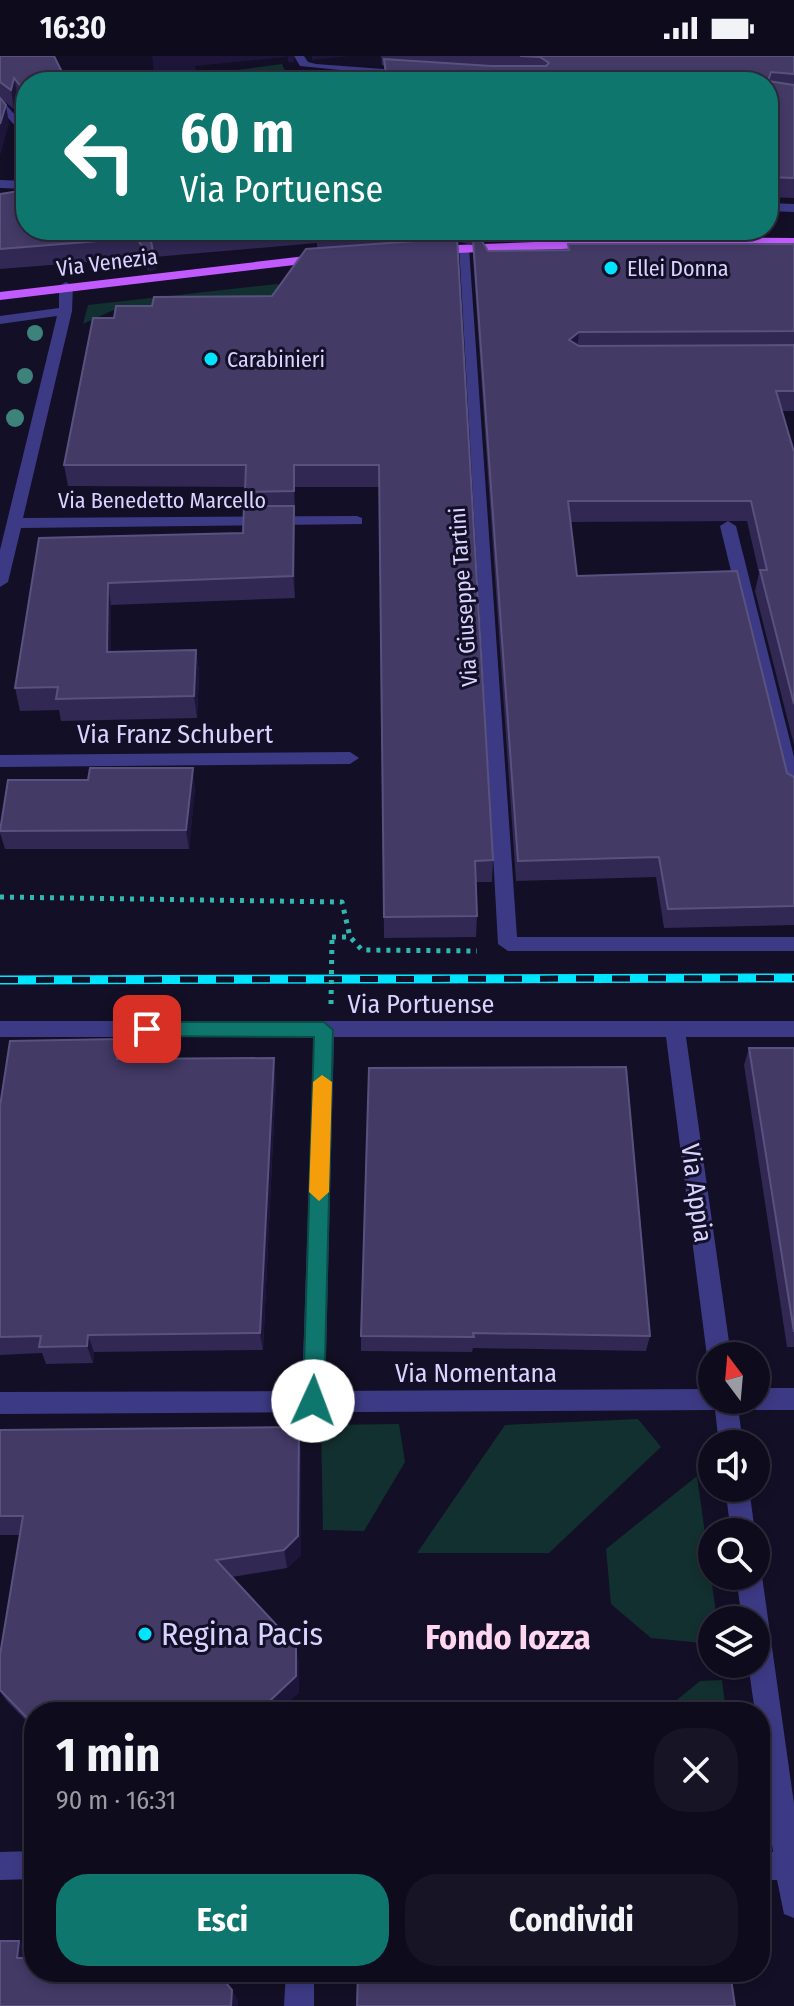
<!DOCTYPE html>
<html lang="it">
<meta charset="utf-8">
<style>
body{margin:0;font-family:"Fira Sans Condensed",sans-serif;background:#171425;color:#f1f3f6;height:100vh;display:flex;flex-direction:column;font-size:30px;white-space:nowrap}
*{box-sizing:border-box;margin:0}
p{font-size:26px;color:#9b9ba3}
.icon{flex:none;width:44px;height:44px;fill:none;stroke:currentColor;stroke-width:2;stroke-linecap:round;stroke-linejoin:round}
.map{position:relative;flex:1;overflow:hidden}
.sheet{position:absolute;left:24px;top:1646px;width:746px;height:280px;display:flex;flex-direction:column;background:#0e0b1c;border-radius:32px;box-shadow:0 4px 12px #0003,0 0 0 2px #2e2b3b}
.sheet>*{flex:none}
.guide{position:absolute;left:16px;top:16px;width:762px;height:168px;border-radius:32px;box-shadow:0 4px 12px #0003,0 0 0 2px #2e2b3b;background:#0f766e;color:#fff;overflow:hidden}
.needle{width:52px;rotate:344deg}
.tools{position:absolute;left:698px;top:1286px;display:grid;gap:16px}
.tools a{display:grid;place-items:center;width:72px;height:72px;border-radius:50%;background:#0e0b1c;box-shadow:0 4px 12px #0003,0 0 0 2px #2e2b3b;font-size:40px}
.pin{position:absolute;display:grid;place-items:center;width:68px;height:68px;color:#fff;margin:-34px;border-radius:16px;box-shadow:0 4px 12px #0006}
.me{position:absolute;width:88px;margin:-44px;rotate:2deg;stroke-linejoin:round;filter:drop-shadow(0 0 6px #0008)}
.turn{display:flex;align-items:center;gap:28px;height:168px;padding:0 32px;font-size:36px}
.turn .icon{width:104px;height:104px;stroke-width:2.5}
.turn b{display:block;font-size:56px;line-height:68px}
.round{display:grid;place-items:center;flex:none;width:84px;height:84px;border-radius:32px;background:#171425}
.summary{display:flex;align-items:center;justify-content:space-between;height:136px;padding:0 32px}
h1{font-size:48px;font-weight:700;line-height:60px}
.cta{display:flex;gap:16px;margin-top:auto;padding:16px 32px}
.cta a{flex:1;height:92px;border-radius:32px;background:#0f766e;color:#fff;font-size:32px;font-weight:700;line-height:92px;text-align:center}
.cta a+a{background:#171425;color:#f1f3f6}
.status{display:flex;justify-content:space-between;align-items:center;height:56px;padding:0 40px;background:#0e0b1c;direction:ltr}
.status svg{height:22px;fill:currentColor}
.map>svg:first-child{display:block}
.green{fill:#12302f}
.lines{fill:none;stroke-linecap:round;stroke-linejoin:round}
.path{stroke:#2fb8b0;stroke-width:5;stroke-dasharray:4 6;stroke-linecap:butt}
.minor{fill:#3d3a85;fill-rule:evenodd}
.major{fill:#c25bff;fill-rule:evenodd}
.rail-casing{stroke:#00e5ff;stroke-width:9}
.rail{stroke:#130f26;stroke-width:6;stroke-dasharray:18;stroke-linecap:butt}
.path-bridge{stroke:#2fb8b0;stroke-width:5;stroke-dasharray:4 6;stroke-linecap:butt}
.tree{fill:#3d827b}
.wall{fill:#312854}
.shaded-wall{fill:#1d163a}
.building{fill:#433a66;stroke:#5a527e;stroke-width:2}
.route{fill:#0f766e;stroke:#0a4d48;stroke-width:2}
.slow{fill:#f59e0b}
.poi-dot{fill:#00e5ff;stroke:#130f26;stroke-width:3}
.labels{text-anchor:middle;stroke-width:6;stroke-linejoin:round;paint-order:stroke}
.far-street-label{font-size:22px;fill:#d9d4ff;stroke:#130f26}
.far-poi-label{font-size:22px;fill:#d9d4ff;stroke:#130f26;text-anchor:start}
.street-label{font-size:26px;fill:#d9d4ff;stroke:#130f26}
.near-poi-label{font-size:32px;fill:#d9d4ff;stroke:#130f26;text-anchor:start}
.near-neighbourhood-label{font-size:34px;font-weight:bold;fill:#ffd6f0;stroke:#130f26}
</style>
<div class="status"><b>16:30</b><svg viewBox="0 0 49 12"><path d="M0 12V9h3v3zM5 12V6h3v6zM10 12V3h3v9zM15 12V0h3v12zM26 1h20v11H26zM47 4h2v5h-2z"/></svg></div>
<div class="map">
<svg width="794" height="1950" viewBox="0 0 794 1950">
<rect width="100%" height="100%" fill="#130f26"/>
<!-- green -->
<g class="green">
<polygon points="282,8 290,26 147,26"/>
<polygon points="277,228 287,233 281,240 116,253 83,268 88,249"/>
<polygon points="638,1363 661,1391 549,1497 417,1497 505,1369"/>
<polygon points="399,1368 405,1406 364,1475 323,1474 321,1369"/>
<polygon points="697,1420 717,1564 712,1564 712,1588 651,1582 611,1548 606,1493"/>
<polygon points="722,1624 726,1656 662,1656 700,1625"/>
</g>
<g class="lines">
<!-- path -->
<g class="path">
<polyline points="0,841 342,846 350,881 362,894 477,895"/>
<polyline points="332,881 350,881"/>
</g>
<!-- minor -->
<g class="minor">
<polygon points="294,0 304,0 308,6 316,8 410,15 416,18 410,21 300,10"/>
<polygon points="0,42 26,71 26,82 0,53"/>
<polygon points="0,124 26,125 26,133 0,132"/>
<polygon points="768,147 794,148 794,156 768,155"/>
<polygon points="459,189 469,192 517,881 794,881 794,895 508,895 498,888"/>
<polygon points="66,226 73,230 72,255 23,462 357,460 362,462 362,468 21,472 8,526 0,531 0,494 57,260 0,268 0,260 59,252 59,230"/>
<polygon points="728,465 736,470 794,701 794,742 785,736 720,470"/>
<polygon points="350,696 359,702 350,708 0,711 0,699"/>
<polygon points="0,965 794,965 794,981 686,981 731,1300 712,1300 712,1308 707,1300 666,981 334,981 325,1335 712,1333 712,1344 737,1344 743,1388 719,1388 715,1354 0,1358 0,1336 302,1335 314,981 0,981"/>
<polygon points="756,1332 794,1332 794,1354 756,1354 748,1351 745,1344 756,1344"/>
<polygon points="725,1432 749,1432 755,1476 731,1476"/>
<polygon points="756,1510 762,1520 794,1748 794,1862 784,1858 777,1824 760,1824 760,1796 773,1796 760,1697 760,1656 755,1656 748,1608 756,1608 756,1564 742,1564 736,1520 756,1520"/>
<polygon points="34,1795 34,1823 0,1824 0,1796"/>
<polygon points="286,1916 314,1916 314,1950 284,1950"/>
</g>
<!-- major -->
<g class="major">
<polygon points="668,181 794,182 794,190 668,189 430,198 424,194 430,190"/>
<polygon points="323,198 329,202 328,205 0,244 0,236"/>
</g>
<!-- rail casing -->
<g class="rail-casing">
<polyline id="rail" points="0,924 794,922"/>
</g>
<!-- rail -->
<use href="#rail" class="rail"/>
<!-- path-bridge -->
<polyline class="path-bridge" points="331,948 332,881"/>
</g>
<!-- trees -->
<g class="tree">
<circle cx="35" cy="277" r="8"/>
<circle cx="25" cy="320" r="8"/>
<circle cx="15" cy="362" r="9"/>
</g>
<!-- wall -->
<g class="wall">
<polygon points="0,0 26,26 26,52 18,41 14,53 0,42"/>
<polygon points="381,0 794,0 794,142 768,141 768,26 384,26 384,10 382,9"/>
<polygon points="0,138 26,174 473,174 472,189 460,186 458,188 493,804 492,826 476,826 477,860 476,881 384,882 380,431 295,431 295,542 111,549 111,596 196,594 199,616 197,662 61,665 59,654 20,655 15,632 39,482 243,477 246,450 245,431 68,430 64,409 114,262 152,250 272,240 317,192 317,187 154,201 156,214 149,215 139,202 0,213"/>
<polygon points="473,183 488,195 568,194 568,188 794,188 794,355 782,355 794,396 794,689 755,535 759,517 747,465 570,466 577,520 787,717 794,721 794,869 664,872 656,821 516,825 473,202"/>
<polygon points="195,731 189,793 5,793 0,777 0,771"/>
<polygon points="749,992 794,992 794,1291 787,1291 744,1009"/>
<polygon points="123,1003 276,1022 263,1294 94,1296 93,1307 46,1308 42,1297 0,1299 0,1050"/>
<polygon points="369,1012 650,1280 646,1295 473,1292 472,1296 361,1295 361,1280"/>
<polygon points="0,1374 301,1392 301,1499 287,1512 232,1521 299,1606 299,1636 278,1656 34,1656 34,1673 6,1644 0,1635 0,1599 20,1479 0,1479"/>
</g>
<!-- shaded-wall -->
<g class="shaded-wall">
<polygon points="152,0 286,0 286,1 195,10 196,14 154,18"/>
<rect x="288" y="0" width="6" height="6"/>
<polygon points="312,0 350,0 312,4"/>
<polygon points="14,22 18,41 14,53 11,34"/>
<polygon points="6,49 9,68 0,100 0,68"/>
<polygon points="456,174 460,174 460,186 456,190"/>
<polygon points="146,195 153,195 156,214 149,215"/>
<polygon points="579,276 577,296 569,284"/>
<polygon points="294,409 295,431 295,457 294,435"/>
<polygon points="294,450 295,472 295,542 293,520"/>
<polygon points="108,527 111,549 111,619 107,596"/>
<polygon points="196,594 199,616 197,662 194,640"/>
<polygon points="193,712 195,731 189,793 186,774"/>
<polygon points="118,983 123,1003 121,1023 117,1003"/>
<polygon points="274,1002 276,1022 263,1294 260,1277"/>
<polygon points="88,1279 94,1296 93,1307 87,1290"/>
<polygon points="299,1371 301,1392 301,1499 287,1512 284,1494"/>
<polygon points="296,1590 299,1606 299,1636 278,1656 258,1656"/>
<polygon points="19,1885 34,1897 32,1913 17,1902"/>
<polygon points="232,1934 238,1944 238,1950 231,1950"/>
</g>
<!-- building -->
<g class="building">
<polygon points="0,0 54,0 67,26 26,26 26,37 14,22 11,34 0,26"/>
<polygon points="520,0 794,0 794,18 771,16 768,25 794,29 794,122 768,121 768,26 387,26 384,3 491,10 546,10 549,7 540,1"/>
<polygon points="0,42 6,49 0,68"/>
<polygon points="26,134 26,174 234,174 150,181 153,195 146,195 136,182 0,193 0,138"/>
<polygon points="320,174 398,174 316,180"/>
<polygon points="457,182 493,804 475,805 477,860 384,861 379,409 294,409 294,435 245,436 246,409 64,409 93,262 114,262 116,250 152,250 154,241 272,240 306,193"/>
<polygon points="480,182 488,195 569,194 568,188 794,188 794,275 579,276 569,284 579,290 794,289 794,335 776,335 794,396 794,648 760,514 767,514 751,445 568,445 577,520 737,515 787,717 794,721 794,850 668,853 659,801 518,805 473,183"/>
<polygon points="244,450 294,450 293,520 108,527 107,596 196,594 194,640 56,643 58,631 15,632 39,482 243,477"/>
<polygon points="90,712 193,712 186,774 0,775 8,724 88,724"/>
<polygon points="118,983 117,1003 274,1002 260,1277 88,1279 87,1290 39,1291 41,1280 0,1281 0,1050 10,985"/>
<polygon points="749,992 794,992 794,1276"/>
<polygon points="626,1011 650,1280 473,1277 474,1281 361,1280 369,1012"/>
<polygon points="299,1371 298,1480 284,1494 216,1504 296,1590 296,1620 258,1656 34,1656 34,1669 0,1634 0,1599 23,1460 0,1460 0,1374"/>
<polygon points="0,1885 19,1885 17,1902 34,1902 34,1916 217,1916 232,1934 231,1950 0,1950"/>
<polygon points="358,1916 730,1916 735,1950 357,1950"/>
</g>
<!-- route -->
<polygon class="route" points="147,966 324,966 333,974 324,1345 321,1352 313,1355 306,1352 303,1345 314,981 147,980 138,973"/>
<!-- slow -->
<polygon class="slow" points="322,1019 332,1026 329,1136 319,1145 309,1136 313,1026"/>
<!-- markers -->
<g class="poi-dot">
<circle cx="611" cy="212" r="8"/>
<circle cx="211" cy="303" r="8"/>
<circle cx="145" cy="1578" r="8"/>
</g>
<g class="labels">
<!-- far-street labels -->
<g class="far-street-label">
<text transform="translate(107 206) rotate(-7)" y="8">Via Venezia</text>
<text x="162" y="452">Via Benedetto Marcello</text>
<text transform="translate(463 541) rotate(-94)" y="8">Via Giuseppe Tartini</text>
</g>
<!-- far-poi labels -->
<g class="far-poi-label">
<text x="627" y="220">Ellei Donna</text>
<text x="227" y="311">Carabinieri</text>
</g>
<!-- street labels -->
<g class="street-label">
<text x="175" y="687">Via Franz Schubert</text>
<text x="421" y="957">Via Portuense</text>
<text transform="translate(697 1137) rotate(82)" y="9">Via Appia</text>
<text x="476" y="1326">Via Nomentana</text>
</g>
<!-- near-poi labels -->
<g class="near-poi-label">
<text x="161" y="1589">Regina Pacis</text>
</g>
<!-- near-neighbourhood labels -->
<g class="near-neighbourhood-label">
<text x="508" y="1593">Fondo Iozza</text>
</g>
</g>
</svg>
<div class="tools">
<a><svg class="needle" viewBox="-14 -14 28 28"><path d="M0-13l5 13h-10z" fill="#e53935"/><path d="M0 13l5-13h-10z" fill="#9b9ba3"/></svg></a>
<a><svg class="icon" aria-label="sound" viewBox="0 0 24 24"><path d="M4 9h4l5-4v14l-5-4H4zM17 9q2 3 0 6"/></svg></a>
<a><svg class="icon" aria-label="search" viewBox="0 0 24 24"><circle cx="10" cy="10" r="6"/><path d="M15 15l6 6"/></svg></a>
<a><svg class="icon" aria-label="layers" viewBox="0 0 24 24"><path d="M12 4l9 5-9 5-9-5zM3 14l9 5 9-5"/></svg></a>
</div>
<div class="pin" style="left:147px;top:973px;background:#d93025"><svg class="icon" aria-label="arrive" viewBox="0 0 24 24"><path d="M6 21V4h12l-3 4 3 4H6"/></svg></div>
<svg class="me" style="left:313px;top:1345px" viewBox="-20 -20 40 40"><circle r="19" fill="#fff"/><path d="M0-13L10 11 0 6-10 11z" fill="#0f766e"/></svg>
<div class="guide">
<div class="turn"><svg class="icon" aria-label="left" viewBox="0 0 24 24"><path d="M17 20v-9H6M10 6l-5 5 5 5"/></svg><div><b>60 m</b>Via Portuense</div></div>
</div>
<section class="sheet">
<div class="summary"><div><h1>1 min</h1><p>90 m · 16:31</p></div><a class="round"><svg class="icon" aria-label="close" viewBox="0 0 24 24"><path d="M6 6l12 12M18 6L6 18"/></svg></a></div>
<div class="cta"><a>Esci</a><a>Condividi</a></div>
</section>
</div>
